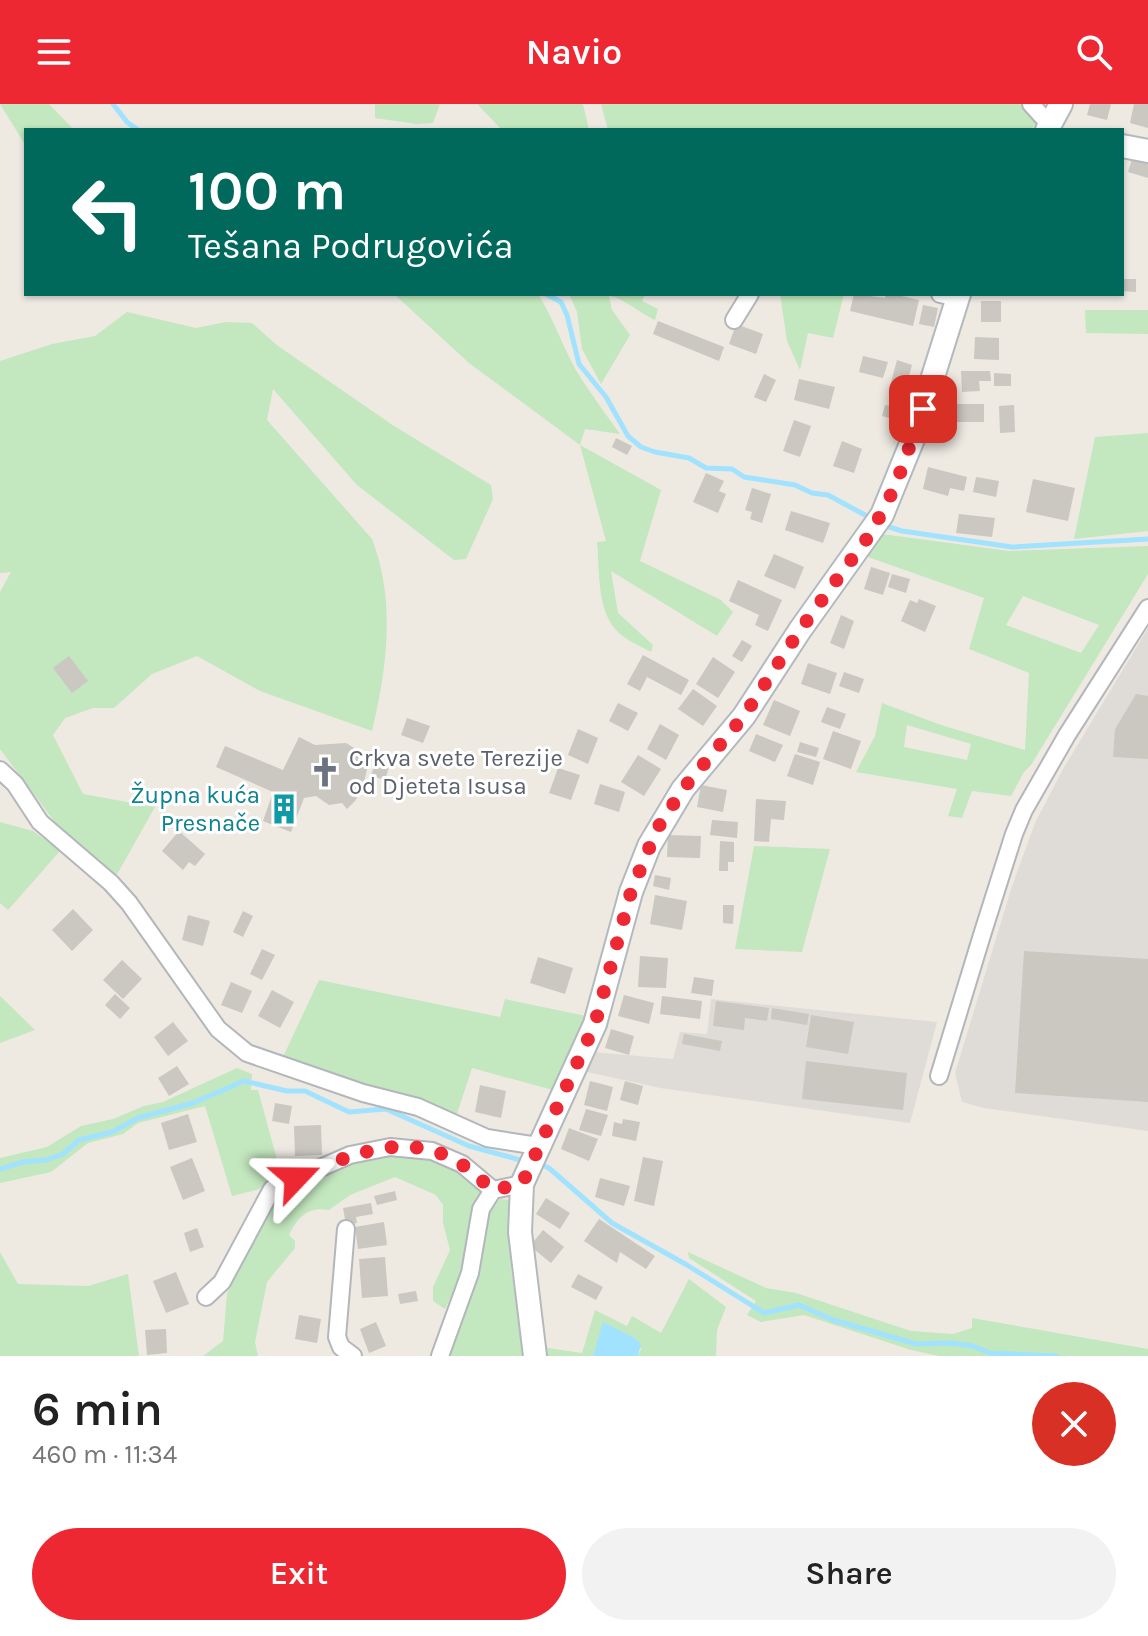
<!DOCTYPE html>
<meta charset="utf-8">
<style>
body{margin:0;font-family:Karla,sans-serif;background:#f2f2f2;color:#222;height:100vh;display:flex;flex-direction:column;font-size:30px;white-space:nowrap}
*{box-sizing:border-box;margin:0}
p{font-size:26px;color:#767676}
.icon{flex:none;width:44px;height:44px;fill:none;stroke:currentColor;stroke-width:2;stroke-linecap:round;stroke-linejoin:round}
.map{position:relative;height:1252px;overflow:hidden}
.drawer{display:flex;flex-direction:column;background:#fff;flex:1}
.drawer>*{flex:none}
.guide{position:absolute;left:24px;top:24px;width:1100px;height:168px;border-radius:0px;box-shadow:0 2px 6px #0004;background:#00695c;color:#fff;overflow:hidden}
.pin{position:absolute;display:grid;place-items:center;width:68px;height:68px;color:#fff;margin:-34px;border-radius:16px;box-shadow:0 4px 12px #0006}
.me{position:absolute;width:88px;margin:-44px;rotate:67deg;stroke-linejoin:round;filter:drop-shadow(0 0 6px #0008)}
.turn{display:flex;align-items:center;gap:28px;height:168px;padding:0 32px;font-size:36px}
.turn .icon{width:104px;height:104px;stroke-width:2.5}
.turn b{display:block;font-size:56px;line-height:68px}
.round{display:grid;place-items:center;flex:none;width:84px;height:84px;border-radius:42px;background:#f2f2f2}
.overview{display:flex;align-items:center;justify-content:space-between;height:136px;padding:0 32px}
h1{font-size:48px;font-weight:600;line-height:60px}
.action{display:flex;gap:16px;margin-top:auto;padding:16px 32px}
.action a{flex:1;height:92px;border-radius:48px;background:#ee2833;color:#fff;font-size:32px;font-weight:600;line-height:92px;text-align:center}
.action a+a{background:#f2f2f2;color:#222}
header{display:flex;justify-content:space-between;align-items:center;height:104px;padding:0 32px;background:#ee2833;color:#fff;font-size:36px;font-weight:600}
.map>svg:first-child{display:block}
.industrial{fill:#dfdcd7}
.green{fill:#c3e7be;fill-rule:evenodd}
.water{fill:#a1e2ff}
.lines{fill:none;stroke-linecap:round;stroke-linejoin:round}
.stream{stroke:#a1e2ff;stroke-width:5}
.building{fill:#cbc7c1}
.street-casing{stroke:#b3b6ba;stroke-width:20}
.secondary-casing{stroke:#b4b9bd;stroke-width:26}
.street{stroke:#fff;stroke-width:16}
.secondary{stroke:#fff;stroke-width:22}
.route{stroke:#ee2833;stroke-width:14;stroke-dasharray:0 25.2}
.labels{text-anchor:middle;stroke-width:6;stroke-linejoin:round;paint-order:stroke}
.worship-label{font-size:24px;fill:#5b616d;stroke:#fff;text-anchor:start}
.culture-label{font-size:24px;fill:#0d838f;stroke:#fff;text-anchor:end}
</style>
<header><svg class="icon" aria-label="menu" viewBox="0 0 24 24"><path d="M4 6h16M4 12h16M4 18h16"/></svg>Navio<svg class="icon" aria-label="search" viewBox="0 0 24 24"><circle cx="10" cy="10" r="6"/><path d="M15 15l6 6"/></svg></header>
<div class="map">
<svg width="1148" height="1252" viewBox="0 0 1148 1252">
<rect width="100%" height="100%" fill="#eeeae2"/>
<!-- industrial -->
<g class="industrial">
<polygon points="1148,524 1148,1027 984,1004 962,998 955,969 1012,782 1035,719 1063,665"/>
<polygon points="711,895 937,918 910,1019 660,984 583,967 592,948 673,955 680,928 707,930"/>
</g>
<!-- green -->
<g class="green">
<polygon points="0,0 49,0 74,26 26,26 26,42"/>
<polygon points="375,0 440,0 433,19 416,20 375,14"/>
<polygon points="477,0 583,0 589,26 502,26"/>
<polygon points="601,0 1021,0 1037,18 1031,26 608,26"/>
<path d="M394 190H538C554 215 562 242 577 268 590 289 605 309 620 330L585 325 580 341 661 386 640 457 721 496 733 508 717 532 611 467 618 509 653 541 651 548C641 542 627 537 619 529 596 508 600 467 597 438L606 437 580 341 469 259Z"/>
<path d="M569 190H645L642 197 658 205 655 216C641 210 622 193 609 192L612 206 630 231 601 280 582 245 577 208Z"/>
<polygon points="780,190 844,190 833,234 808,229 800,266 787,237"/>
<polygon points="1085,206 1148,206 1148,230 1086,229"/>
<path d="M127 208 196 224 226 218 252 219 278 242 394 322 491 381 493 395 466 455 454 456 357 381 273 285 267 316 372 435C396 497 387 564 372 627L260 587 197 552 152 570 114 604H93L65 614 53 631 83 690 155 703 115 774 57 721 0 645V488L11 468 0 469V257L52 240 95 232Z"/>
<polygon points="1148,329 1148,427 1074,435 1095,333"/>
<path d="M882 430 1009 447 1148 442V470L1031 661 1024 668 1011 692 972 687 962 714 948 712 957 685 856 668 875 632 882 599 941 621 1025 646 1029 569 969 545 984 494 868 453ZM1023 492 1099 521 1081 549 1006 521ZM907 621 971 640 967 656 904 643Z"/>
<polygon points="0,718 33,727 60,747 8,806 0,799"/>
<polygon points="754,742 830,745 802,848 735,845"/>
<polygon points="319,876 500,913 505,895 586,912 556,987 472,964 456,1013 282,955"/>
<polygon points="0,892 35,926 0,939"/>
<polygon points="237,964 252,970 251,986 258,986 282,1074 256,1086 232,1092 205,1002 138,1019 123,1030 88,1039 51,1068 0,1079 0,1054 47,1043 81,1022 113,1015 144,1002 163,998"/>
<path d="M379 1047 446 1057 485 1086 465 1162 445 1205 433 1197V1183L450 1146 443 1119V1101L436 1091 395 1073 350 1091 329 1106C309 1102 297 1113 289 1131L295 1137V1144L267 1178 255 1238 258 1252H203L223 1237 227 1190 276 1090Z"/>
<polygon points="500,1095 510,1096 511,1166 526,1252 448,1252 468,1195 480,1168 485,1113"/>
<polygon points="0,1148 18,1180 88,1182 128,1170 139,1252 0,1252"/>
<polygon points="688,1148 766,1184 796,1189 911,1227 953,1230 972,1224 972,1214 1148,1245 1148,1252 939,1252 911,1246 804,1211 761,1218 747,1211 756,1197 689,1154"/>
<polygon points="689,1175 726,1203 717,1226 716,1252 638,1252 641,1245 635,1234 604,1219 593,1252 543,1252 541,1243 582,1249 595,1206 627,1222 632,1212 661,1229"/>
</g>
<!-- water -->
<polygon class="water" points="603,1218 635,1234 641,1240 638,1252 593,1252"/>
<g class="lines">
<!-- stream -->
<g class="stream">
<polyline points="113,0 127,18 138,26"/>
<polyline points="546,190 561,198 567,211 579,260 606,293 628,332 641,343 655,348 689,354 706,364 732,365 744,373 795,381 812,389 828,391 865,411"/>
<polyline points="889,423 902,427 1012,443 1148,435"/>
<polyline points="537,1059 549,1064 612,1119 687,1161 764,1209 799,1201 833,1216 916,1240 951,1239 972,1242 990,1249 1056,1252"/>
<polyline points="0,1065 23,1058 46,1056 63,1050 79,1036 112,1028 138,1014 193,999 244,977 287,987 305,987 349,1008 386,1005 469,1042 528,1058"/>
</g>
</g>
<!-- building -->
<g class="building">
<polygon points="1090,0 1111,0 1107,16 1087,11"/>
<polygon points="1134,0 1148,0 1148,24 1130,19"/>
<polygon points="1132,55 1148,60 1148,74 1128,68"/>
<polygon points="1122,175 1136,175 1136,188 1122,187"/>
<polygon points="854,190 885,194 886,190 893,190 919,196 913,222 850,207"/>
<rect x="981" y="197" width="20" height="21"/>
<polygon points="923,201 938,204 934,223 919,220"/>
<polygon points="658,217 724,243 719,257 653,230"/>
<polygon points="736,220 763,230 756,250 729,240"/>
<polygon points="975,233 999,234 999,256 974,255"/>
<polygon points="863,252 888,258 883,274 859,268"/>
<polygon points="897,256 912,261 905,286 890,282"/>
<polygon points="961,267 990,267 991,277 979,277 980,287 962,288"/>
<polygon points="994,269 1011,270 1011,282 994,282"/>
<polygon points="764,270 776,276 766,298 754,293"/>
<polygon points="799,275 835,283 829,305 794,296"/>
<polygon points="955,300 984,300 984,318 954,318"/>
<polygon points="885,301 904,305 900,317 882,312"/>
<polygon points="1014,301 1015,328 1000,329 999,302"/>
<polygon points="794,316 811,322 800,353 783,347"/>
<polygon points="616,334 632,342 627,351 612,343"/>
<polygon points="842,337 862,345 854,369 833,362"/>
<polygon points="928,363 967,373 964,387 950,384 948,392 923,385"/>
<polygon points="706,369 724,377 719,387 726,390 718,409 693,398"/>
<polygon points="976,373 999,377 996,393 973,388"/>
<polygon points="1033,375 1075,384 1068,417 1026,408"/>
<polygon points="752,384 771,390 762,419 750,415 752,408 745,406"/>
<polygon points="791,407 830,419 823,439 785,426"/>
<polygon points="959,410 995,414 992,433 956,429"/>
<polygon points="774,450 804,463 795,485 764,472"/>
<polygon points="871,463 890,469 883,491 864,485"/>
<polygon points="892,470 910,475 906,489 888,483"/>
<polygon points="738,476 782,496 768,527 755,521 759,511 729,497"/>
<polygon points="919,495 936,502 925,528 901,517 910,496 917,499"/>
<polygon points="841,511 854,517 844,545 830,539"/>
<polygon points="742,536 752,542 742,558 732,552"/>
<polygon points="643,551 689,576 681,591 647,573 640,587 627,580"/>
<polygon points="69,552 88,577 72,589 53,564"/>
<polygon points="713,553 735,568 718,594 696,580"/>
<polygon points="808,559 837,569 830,590 801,580"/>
<polygon points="844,568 864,575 859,589 839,582"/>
<polygon points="693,585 717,602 703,622 678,605"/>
<polygon points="1136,590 1148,592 1148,655 1113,653 1115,625"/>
<polygon points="774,596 800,607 790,632 763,621"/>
<polygon points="618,599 638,609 628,627 609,617"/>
<polygon points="827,603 846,610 840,625 821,618"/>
<polygon points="407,614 430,622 423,639 401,631"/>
<polygon points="660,620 679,631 666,656 647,645"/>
<polygon points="578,625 598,634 588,660 568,651"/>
<polygon points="833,627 861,637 851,665 823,655"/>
<polygon points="756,630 783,641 775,658 749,647"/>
<polygon points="299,633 315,641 346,639 356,645 360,655 369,656 363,683 355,697 347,705 342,699 329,701 316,692 304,694 291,728 263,717 273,688 216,663 225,642 283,666"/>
<polygon points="800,638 819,644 816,653 797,648"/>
<polygon points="795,650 820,658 813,681 787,672"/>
<polygon points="638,651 661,665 644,692 621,678"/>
<polygon points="376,656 390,660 385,676 371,672"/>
<polygon points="558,664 580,671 571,696 549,689"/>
<polygon points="600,680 625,688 619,708 594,700"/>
<polygon points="701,681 727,686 723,708 697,703"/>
<polygon points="756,695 786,697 784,716 771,715 769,738 754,737"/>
<polygon points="712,716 738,718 737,734 710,731"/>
<polygon points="179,727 205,750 195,762 189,758 183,766 162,747"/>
<polygon points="668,731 701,732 700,754 667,753"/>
<polygon points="720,737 734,738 734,758 728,758 728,767 719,767"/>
<polygon points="655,771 671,774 669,786 653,782"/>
<polygon points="655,791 687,797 682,826 650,820"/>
<polygon points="723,801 734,801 733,820 723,819"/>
<polygon points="73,805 93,826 72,847 52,826"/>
<polygon points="243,807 253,812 243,833 233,828"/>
<polygon points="188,811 210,817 203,842 182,836"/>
<polygon points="262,845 275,851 262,876 250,870"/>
<polygon points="1024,847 1148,855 1148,998 1015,989"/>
<polygon points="640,852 668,854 666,884 638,883"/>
<polygon points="538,853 573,864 565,890 530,879"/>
<polygon points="122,856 142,875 123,895 103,876"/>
<polygon points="694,873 714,876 712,892 691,889"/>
<polygon points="231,878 252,887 242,909 221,901"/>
<polygon points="272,886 294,898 280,924 258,912"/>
<polygon points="115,890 130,904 120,915 105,901"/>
<polygon points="624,891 654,899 649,920 618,912"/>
<polygon points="662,892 702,897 700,915 660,910"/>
<polygon points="716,897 769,904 767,917 745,914 744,926 713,922"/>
<polygon points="772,904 809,910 807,921 771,915"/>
<polygon points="811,911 854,918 848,950 806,943"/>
<polygon points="173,918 188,937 168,952 154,933"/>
<polygon points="611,925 634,932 629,951 605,944"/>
<polygon points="684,930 722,937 720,947 682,940"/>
<polygon points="806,957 907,969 903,1006 802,995"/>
<polygon points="177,962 189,980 169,992 158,974"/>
<polygon points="590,977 613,983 607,1007 584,1001"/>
<polygon points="625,977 643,982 638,1001 620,996"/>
<polygon points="480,981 506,987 501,1014 475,1008"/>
<polygon points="275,999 292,1002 289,1020 272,1017"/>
<polygon points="586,1005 608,1011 601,1032 579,1026"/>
<polygon points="188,1010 197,1038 169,1046 161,1019"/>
<polygon points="623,1015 640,1018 636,1037 612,1032 614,1018 622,1020"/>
<polygon points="321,1021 322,1051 295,1052 294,1022"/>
<polygon points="569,1024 598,1035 589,1057 561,1045"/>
<polygon points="643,1053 663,1057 654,1102 634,1097"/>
<polygon points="192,1054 205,1087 183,1096 170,1063"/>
<polygon points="600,1074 630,1082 624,1102 595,1093"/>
<polygon points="395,1087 397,1096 377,1101 374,1092"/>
<polygon points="546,1094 570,1109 560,1125 536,1110"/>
<polygon points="371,1099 373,1110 356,1113 357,1119 346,1121 343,1104"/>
<polygon points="599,1115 655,1152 646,1165 620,1148 617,1159 584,1137"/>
<polygon points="384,1118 387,1141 358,1145 355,1123"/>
<polygon points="197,1124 204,1143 190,1148 184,1129"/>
<polygon points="543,1126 564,1143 551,1159 530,1142"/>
<polygon points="385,1153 388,1192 362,1194 359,1155"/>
<polygon points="176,1168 189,1200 166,1209 153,1177"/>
<polygon points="578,1170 603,1183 596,1196 571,1183"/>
<polygon points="416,1187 418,1197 400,1200 398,1190"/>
<polygon points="299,1211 321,1215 317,1239 295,1235"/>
<polygon points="376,1218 386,1242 369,1249 360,1225"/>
<polygon points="166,1225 167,1249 147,1251 145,1226"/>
</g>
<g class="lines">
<!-- street casing -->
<g class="street-casing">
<g id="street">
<polyline points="1031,0 1050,21"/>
<polyline points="940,190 958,194"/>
<polyline points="734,216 750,190"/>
<polyline points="0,666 15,680 40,718 111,779 129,799 218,925 247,949 363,989 418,1003 487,1034 538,1042"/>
<polyline points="939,972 982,831 1014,730 1024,706 1067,631 1148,504"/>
<polyline points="346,1125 337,1233 341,1243 353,1252"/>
<polyline points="206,1193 222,1178 272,1085 350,1051 390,1043 432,1047 462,1060 493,1086"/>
<polyline points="440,1252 470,1169 481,1105 493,1086 522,1080"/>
</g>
</g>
<!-- secondary casing -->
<g class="secondary-casing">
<g id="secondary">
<polyline points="1047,26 1061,0"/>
<polyline points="1122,42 1148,47"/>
<polyline points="535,1252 520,1128 522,1080 595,920 631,788 649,742 683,685 744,612 800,526 882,411 915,330 959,190"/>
</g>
</g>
<!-- street -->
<use href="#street" class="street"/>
<!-- secondary -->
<use href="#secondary" class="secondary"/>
</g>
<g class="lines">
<!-- route -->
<path class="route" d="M296 1074C346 1053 400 1027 453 1055 468 1063 481 1076 493 1086L522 1080 595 920 631 788 657 725 683 685 744 612 800 526 871 429 895 383 923 305"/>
</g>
<!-- icons -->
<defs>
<g id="church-bare" transform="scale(2.4)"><path d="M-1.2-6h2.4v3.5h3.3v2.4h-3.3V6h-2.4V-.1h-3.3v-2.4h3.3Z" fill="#6b7280" stroke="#fff" stroke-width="2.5" paint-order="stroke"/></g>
<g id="building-bare" transform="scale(2.4)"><path d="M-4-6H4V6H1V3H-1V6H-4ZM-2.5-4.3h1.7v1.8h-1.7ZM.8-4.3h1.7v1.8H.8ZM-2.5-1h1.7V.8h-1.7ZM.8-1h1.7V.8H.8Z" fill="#0f9aa8" stroke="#fff" stroke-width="2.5" paint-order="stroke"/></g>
</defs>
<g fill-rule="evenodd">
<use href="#church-bare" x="325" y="668"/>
<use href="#building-bare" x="284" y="705"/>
</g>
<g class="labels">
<!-- worship labels -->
<g class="worship-label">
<text x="349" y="662">Crkva svete Terezije<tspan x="349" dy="28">od Djeteta Isusa</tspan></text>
</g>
<!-- culture labels -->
<g class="culture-label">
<text x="260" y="699">Župna kuća<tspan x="260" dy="28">Presnače</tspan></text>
</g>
</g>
</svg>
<div class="pin" style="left:923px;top:305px;background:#d93025"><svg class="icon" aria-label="arrive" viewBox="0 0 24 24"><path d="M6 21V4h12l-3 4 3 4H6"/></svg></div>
<svg class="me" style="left:296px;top:1074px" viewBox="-20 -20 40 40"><path d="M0-17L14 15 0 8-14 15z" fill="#ee2833" stroke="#fff" stroke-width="4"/></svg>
<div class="guide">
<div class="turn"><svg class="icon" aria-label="left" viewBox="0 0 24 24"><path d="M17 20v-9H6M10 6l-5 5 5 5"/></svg><div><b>100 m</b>Tešana Podrugovića</div></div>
</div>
</div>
<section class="drawer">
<div class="overview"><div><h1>6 min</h1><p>460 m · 11:34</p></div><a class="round" style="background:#d93025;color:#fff"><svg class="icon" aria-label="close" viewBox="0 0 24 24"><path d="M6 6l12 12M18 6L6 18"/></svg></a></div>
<div class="action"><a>Exit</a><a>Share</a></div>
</section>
